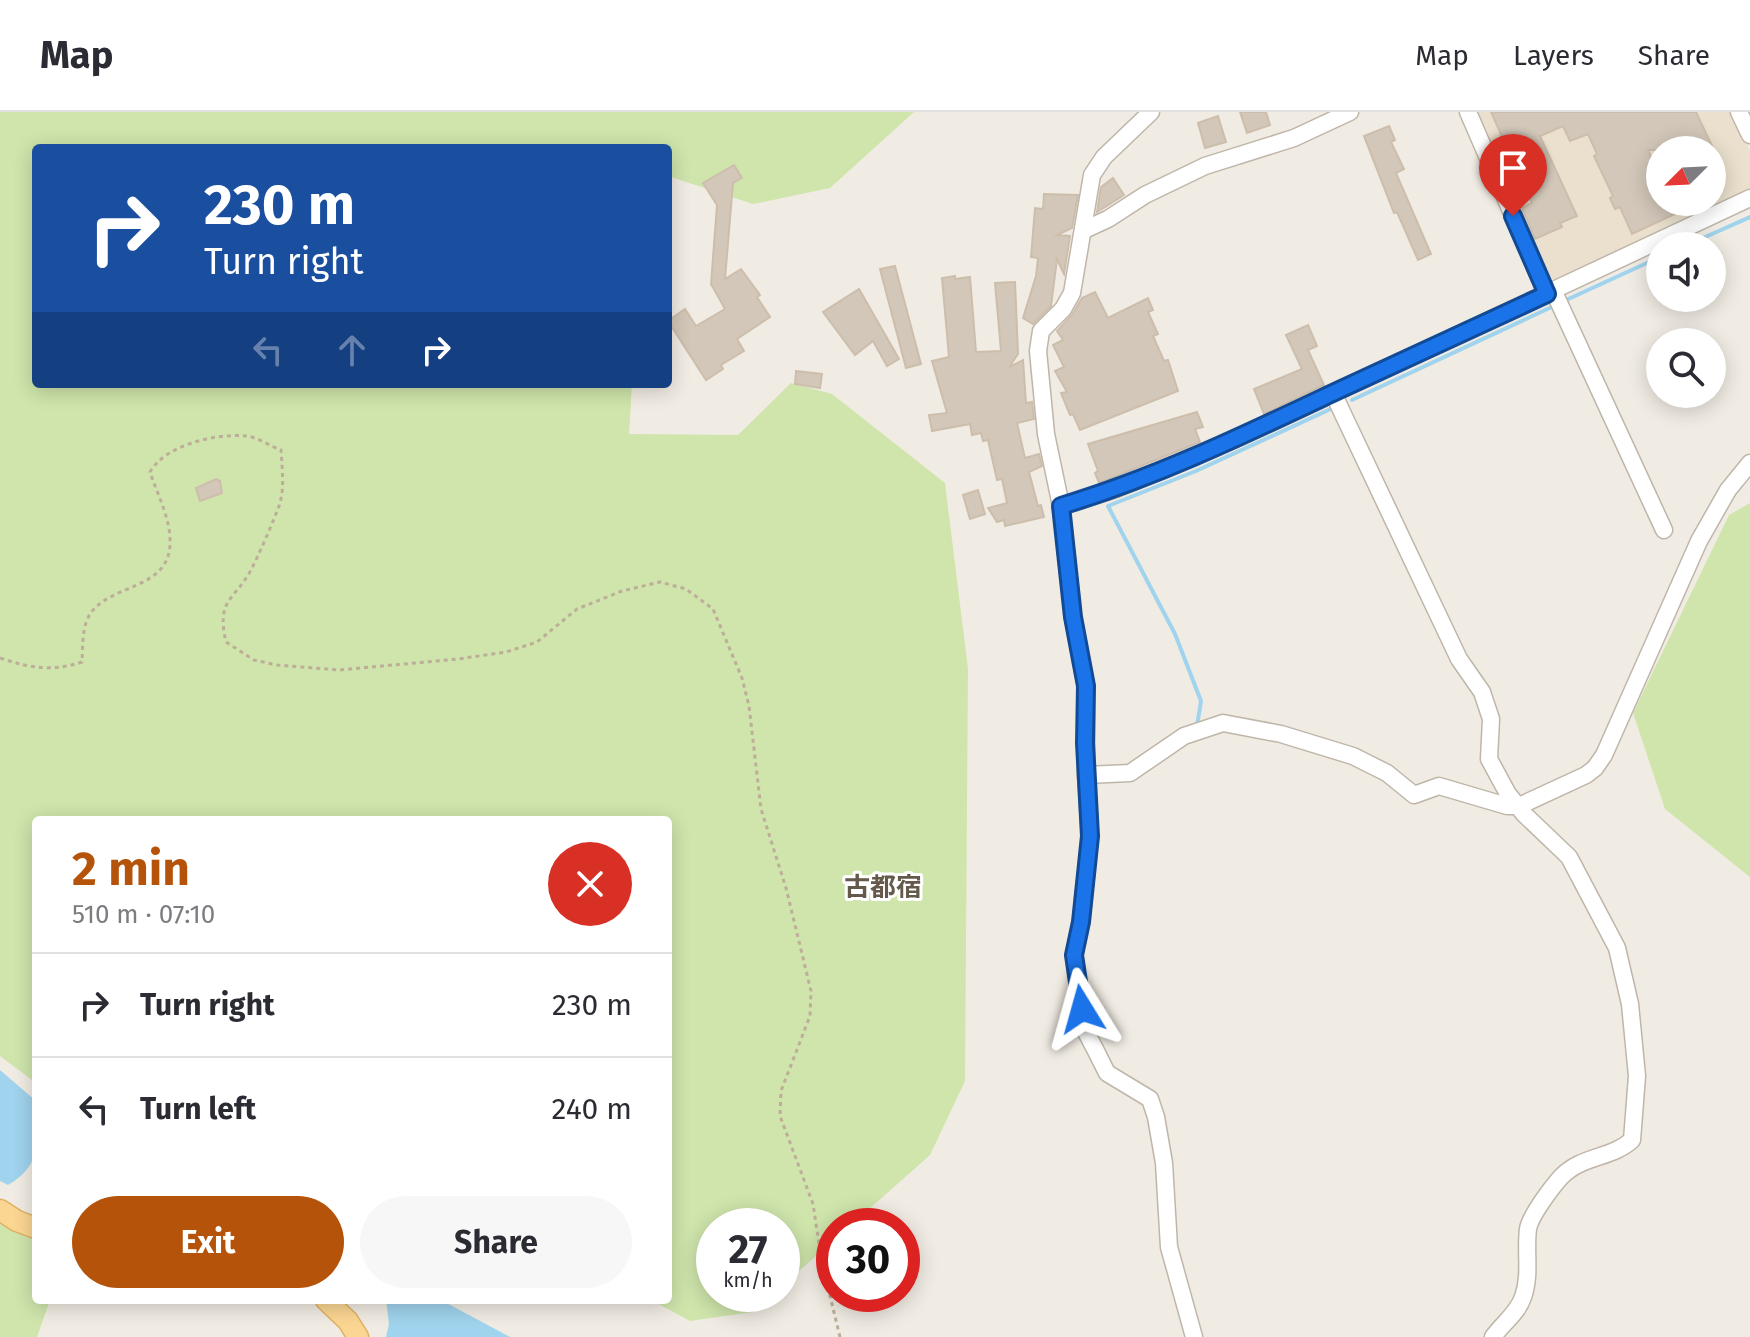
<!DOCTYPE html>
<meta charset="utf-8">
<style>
body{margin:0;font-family:"Fira Sans","Noto Sans JP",sans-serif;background:#f7f7f7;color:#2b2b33;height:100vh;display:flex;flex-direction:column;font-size:30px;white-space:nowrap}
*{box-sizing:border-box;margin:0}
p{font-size:26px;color:#7c7c81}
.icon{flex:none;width:44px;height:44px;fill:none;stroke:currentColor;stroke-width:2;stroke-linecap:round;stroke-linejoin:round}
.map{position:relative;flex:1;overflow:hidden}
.panel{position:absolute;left:32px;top:704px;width:640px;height:488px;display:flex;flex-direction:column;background:#fff;border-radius:8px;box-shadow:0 4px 20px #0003}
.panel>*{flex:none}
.top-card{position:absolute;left:32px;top:32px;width:640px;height:244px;border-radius:8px;box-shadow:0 4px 20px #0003;background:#1a4fa0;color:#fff;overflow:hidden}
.needle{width:52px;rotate:246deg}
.buttons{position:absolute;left:1646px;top:24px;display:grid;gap:16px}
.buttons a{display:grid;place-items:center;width:80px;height:80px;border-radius:50%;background:#fff;box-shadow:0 4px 20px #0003;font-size:40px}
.speed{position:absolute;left:696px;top:1096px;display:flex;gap:16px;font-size:40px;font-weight:700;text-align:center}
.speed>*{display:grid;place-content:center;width:104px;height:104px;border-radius:50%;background:#fff;box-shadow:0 4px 20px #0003;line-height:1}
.speed small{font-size:20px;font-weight:400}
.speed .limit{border:12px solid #d22;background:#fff;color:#111}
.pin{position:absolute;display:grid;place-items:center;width:68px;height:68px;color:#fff;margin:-82px -34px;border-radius:50% 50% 50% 0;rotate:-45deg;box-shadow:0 0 8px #0007}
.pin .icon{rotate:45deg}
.me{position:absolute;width:88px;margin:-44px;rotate:352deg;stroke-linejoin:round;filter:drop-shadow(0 0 6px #0008)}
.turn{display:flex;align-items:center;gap:28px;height:168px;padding:0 40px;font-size:36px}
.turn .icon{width:104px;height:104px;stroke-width:2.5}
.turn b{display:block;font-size:56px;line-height:68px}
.lanes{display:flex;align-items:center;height:76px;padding:0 40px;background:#0003;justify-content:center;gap:40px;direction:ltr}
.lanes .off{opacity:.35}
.round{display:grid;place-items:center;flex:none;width:84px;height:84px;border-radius:42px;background:#f7f7f7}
.summary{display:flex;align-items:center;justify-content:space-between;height:136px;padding:0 40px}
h1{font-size:48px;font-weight:700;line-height:60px;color:#b45309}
.button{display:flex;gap:16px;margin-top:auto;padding:16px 40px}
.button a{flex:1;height:92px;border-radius:48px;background:#b45309;color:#fff;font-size:32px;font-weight:700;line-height:92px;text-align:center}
.button a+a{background:#f7f7f7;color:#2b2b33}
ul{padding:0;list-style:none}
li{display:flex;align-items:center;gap:24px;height:104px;padding:0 40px;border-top:2px solid #e1e1e2}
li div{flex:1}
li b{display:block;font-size:30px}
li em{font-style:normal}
header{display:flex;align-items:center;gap:48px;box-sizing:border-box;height:112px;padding:0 40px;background:#fff;border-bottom:2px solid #e1e1e2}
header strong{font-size:38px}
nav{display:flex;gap:44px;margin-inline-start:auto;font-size:28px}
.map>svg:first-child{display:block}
.education{fill:#eae0cd;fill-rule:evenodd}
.green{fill:#cfe5ac}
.water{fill:#a0d3ed}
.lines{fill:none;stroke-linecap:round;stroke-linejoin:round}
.stream{stroke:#a0d3ed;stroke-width:4}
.building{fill:#d2c7b9;stroke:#cdbeac;stroke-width:2}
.minor-casing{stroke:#bfb6a9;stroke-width:19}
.major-casing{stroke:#dfb263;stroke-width:23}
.path{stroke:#bdae98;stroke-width:3;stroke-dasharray:4 4;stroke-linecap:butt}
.minor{stroke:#fff;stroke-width:16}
.major{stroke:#fbd692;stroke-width:20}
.route-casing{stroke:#114b97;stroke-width:20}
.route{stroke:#1a73e8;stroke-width:14}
.labels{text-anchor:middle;stroke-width:6;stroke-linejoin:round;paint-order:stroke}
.neighbourhood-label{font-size:26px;font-weight:bold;fill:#65594b;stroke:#fff}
</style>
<header>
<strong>Map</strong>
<nav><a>Map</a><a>Layers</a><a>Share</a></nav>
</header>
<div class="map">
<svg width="1750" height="1225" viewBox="0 0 1750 1225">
<rect width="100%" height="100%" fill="#f1ece3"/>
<!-- education -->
<path class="education" d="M1474 0H1732L1750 39V76L1554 168 1548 165ZM1660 38H1712V90H1660Z"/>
<!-- green -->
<g class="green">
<polygon points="0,0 914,0 830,76 753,92 668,64 668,36 36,36 36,272 632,272 629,322 738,323 791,271 832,282 945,371 968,557 965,969 930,1043 850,1114 834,1114 834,1128 782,1174 782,1114 714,1114 714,1182 773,1182 753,1200 690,1209 651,1188 668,1188 668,708 36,708 36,971 0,944"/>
<polygon points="1750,391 1750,765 1665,697 1633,601 1729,403"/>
<polygon points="0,1112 36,1124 36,1188 50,1188 37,1225 0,1225"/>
</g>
<!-- water -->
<g class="water">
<path d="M0 958 36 989C36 1025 45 1052 8 1073L0 1069Z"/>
<polygon points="386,1188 441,1188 510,1225 386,1225 389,1212"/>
</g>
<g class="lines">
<!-- stream -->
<g class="stream">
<polyline points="1685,134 1750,105"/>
<polyline points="1564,189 1660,145"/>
<polyline points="1352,288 1556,193"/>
<polyline points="1197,614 1201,589 1175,522 1108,394 1196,359 1335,295"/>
</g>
</g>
<!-- building -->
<g class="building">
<polygon points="1240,0 1266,0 1270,13 1247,21"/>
<polygon points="1491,0 1696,0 1714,38 1648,38 1660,65 1660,90 1671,90 1677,101 1632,122 1620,95 1615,97 1610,86 1613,84 1594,44 1597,42 1588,22 1570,29 1563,14 1540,24 1577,104 1560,111 1562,115 1535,127 1522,96 1532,91"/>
<polygon points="1218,4 1226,30 1205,36 1198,11"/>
<polygon points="1389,14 1395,28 1391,30 1404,57 1396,61 1431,142 1418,148 1397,100 1394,101 1364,24"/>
<polygon points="734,53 742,66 733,71 725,167 741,157 760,183 757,185 770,205 737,227 744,239 721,253 723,257 706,268 668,209 685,197 696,214 725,197 711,172 717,93 703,71"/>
<polygon points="1113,66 1124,83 1097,100 1101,75"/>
<polygon points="1044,82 1078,83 1072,116 1057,123 1070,124 1064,162 1057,147 1051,194 1033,212 1023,206 1036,164 1038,146 1031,145 1035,96 1043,97"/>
<polygon points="895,154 921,252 906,256 880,157"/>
<polygon points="955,164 955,167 970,165 976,240 1001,239 995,171 1015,170 1018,242 1009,255 1023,248 1026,291 1032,290 1034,307 1017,311 1025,346 1039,342 1042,354 1029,360 1038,394 1041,393 1044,405 1005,414 1004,408 997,410 988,396 1007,391 1002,367 997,368 988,328 983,329 981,321 972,323 970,312 932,319 929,303 947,301 932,249 949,245 942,166"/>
<polygon points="859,177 899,247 887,254 873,229 855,243 823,200"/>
<polygon points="1095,180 1108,206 1148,186 1153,198 1148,200 1158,222 1153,224 1164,249 1168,248 1178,279 1080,318 1073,302 1070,303 1061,281 1067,280 1055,259 1064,255 1053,233 1063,228 1057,219 1072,203 1082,186"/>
<polygon points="1308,213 1317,234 1308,238 1324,273 1264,302 1254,277 1302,257 1286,223"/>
<polygon points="796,259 822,262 820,276 795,272"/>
<polygon points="1197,300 1203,315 1195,317 1200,330 1099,371 1095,361 1098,359 1088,332"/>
<polygon points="216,367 220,369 222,381 200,389 196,376"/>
<polygon points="978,378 985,402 970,407 963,383"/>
</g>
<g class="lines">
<!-- minor casing -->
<g class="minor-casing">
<g id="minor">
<polyline points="1151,0 1104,45 1092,63 1072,181 1063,197 1041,219 1038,239 1046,322 1061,394 1073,505 1086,574 1086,663 1090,724 1081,810 1074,843 1084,916 1096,939 1107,961 1150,987 1156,1005 1164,1051 1169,1135 1194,1225"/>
<polyline points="1468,0 1547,182"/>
<polyline points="1739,0 1750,23"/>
<polyline points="1084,118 1108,107 1145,83 1205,54 1294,26 1350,0"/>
<polyline points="1554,180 1664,418"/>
<path d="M1333 281 1459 547 1482 580 1491 607 1489 647 1508 682 1524 702 1569 745 1617 836 1630 892 1637 964 1632 1028C1611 1047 1582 1043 1561 1065 1552 1075 1530 1104 1528 1117 1525 1140 1531 1163 1523 1185 1518 1201 1502 1212 1493 1225"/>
<polyline points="1061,394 1116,377 1240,325 1750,86"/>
<polyline points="1086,663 1130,661 1184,624 1223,611 1281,622 1353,644 1387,661 1414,683 1439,674 1507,694 1519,694 1586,663 1595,656 1604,643 1699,429 1728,378 1750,351"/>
</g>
</g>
<!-- major casing -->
<g class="major-casing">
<g id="major">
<polyline points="0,1098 17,1109 36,1116"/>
<polyline points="326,1188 348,1209 358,1225"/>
</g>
</g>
<!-- path -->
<path class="path" d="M0 546C30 556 52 560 82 550 83 534 81 510 94 497 118 471 173 476 170 426 169 404 157 381 150 360 165 333 216 321 246 324 257 325 270 334 281 338 282 357 285 377 279 394 271 415 261 438 251 458 234 489 216 487 226 530L254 548 277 553 339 558 458 547 506 540 537 530 577 497 622 479 660 470 686 477 713 497 742 566 749 594 761 697 786 776 811 879 810 904 781 979 780 1004 813 1092 822 1151 840 1225"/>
<!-- minor -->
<use href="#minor" class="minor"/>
<!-- major -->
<use href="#major" class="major"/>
</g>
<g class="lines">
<!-- route casing -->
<g class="route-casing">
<path id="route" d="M1082 897 1074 843 1081 810 1090 724 1085 631 1086 574 1073 505 1061 394C1157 365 1246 322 1337 279 1407 246 1477 214 1547 182L1513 104"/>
</g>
<!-- route -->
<use href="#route" class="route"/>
</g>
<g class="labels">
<!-- neighbourhood labels -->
<g class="neighbourhood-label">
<text x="883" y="784">古都宿</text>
</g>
</g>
</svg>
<div class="buttons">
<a><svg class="needle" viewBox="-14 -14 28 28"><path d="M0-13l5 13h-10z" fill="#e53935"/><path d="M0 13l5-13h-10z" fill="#7c7c81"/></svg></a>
<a><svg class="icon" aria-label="sound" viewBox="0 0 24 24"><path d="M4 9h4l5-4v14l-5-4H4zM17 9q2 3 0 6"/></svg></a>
<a><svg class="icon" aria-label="search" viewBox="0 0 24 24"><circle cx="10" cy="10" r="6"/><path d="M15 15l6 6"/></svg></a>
</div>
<div class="speed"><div>27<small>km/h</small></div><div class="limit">30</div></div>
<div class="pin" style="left:1513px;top:104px;background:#d93025"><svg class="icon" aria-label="arrive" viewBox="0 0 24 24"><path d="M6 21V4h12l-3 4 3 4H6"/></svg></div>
<svg class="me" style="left:1082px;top:897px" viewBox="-20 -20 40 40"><path d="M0-17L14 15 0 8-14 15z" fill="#1a73e8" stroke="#fff" stroke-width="4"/></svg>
<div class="top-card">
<div class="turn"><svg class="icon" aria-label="right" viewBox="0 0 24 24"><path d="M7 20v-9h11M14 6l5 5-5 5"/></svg><div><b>230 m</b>Turn right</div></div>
<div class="lanes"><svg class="icon off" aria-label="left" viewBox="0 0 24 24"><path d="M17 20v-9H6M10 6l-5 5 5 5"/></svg><svg class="icon off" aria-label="ahead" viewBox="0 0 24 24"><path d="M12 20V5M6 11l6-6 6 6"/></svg><svg class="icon" aria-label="right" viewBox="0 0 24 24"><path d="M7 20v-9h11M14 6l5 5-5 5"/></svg></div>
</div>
<section class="panel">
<div class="summary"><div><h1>2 min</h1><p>510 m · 07:10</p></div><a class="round" style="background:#d93025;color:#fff"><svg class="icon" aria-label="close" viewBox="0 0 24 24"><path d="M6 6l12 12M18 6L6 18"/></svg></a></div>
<ul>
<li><svg class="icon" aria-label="right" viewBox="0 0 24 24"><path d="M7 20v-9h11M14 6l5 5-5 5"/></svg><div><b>Turn right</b></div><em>230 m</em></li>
<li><svg class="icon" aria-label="left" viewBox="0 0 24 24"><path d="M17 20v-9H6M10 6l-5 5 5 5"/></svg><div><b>Turn left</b></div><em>240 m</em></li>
</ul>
<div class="button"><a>Exit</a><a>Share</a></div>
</section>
</div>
